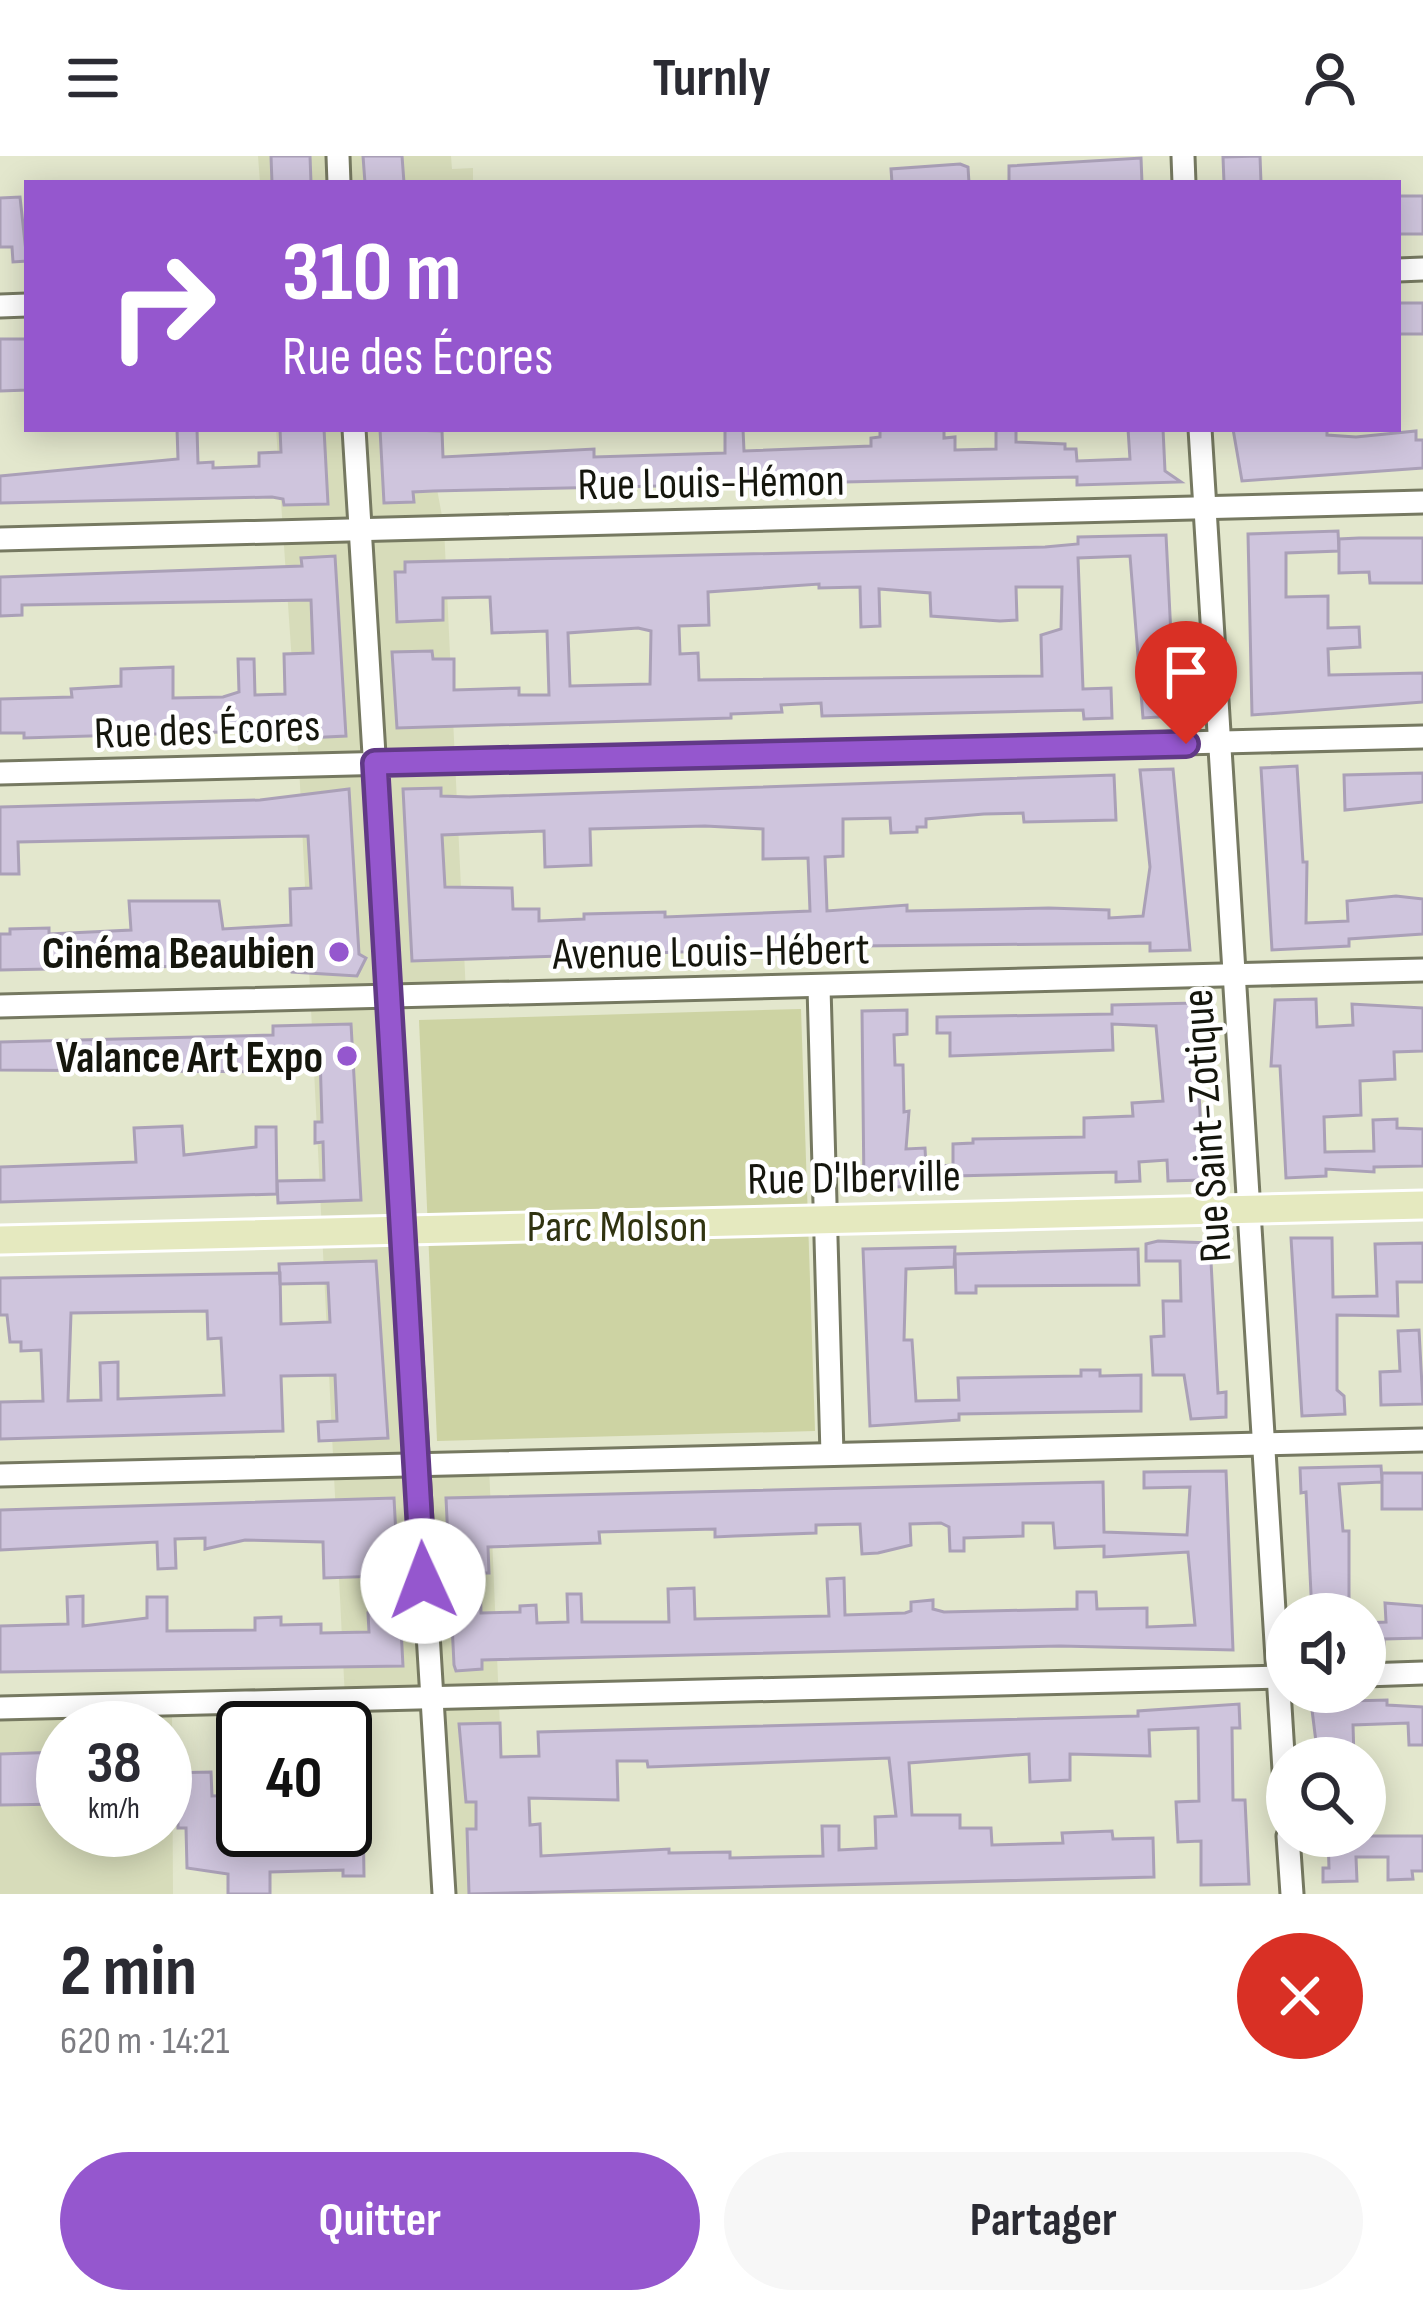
<!DOCTYPE html>
<html lang="fr">
<meta charset="utf-8">
<style>
body{margin:0;font-family:"Sofia Sans Condensed",sans-serif;background:#f7f7f7;color:#2b2b33;height:100vh;display:flex;flex-direction:column;font-size:45px;white-space:nowrap}
*{box-sizing:border-box;margin:0}
p{font-size:39px;color:#7c7c81}
.icon{flex:none;width:66px;height:66px;fill:none;stroke:currentColor;stroke-width:2;stroke-linecap:round;stroke-linejoin:round}
.map{position:relative;height:1738px;overflow:hidden}
.side{display:flex;flex-direction:column;background:#fff;flex:1}
.side>*{flex:none}
.top-card{position:absolute;left:24px;top:24px;width:1377px;height:252px;border-radius:0px;box-shadow:0 6px 30px #0003;background:#9557ce;color:#fff;overflow:hidden}
.buttons{position:absolute;left:1266px;top:1437px;display:grid;gap:24px}
.buttons a{display:grid;place-items:center;width:120px;height:120px;border-radius:50%;background:#fff;box-shadow:0 6px 30px #0003;font-size:60px}
.speed{position:absolute;left:36px;top:1545px;display:flex;gap:24px;font-size:60px;font-weight:700;text-align:center}
.speed>*{display:grid;place-content:center;width:156px;height:156px;border-radius:50%;background:#fff;box-shadow:0 6px 30px #0003;line-height:1}
.speed small{font-size:30px;font-weight:400}
.speed .limit{border:6px solid #111;border-radius:18px;background:#fff;color:#111}
.pin{position:absolute;display:grid;place-items:center;width:102px;height:102px;color:#fff;margin:-123px -51px;border-radius:50% 50% 50% 0;rotate:-45deg;box-shadow:0 0 12px #0007}
.pin .icon{rotate:45deg}
.me{position:absolute;width:132px;margin:-66px;rotate:358deg;stroke-linejoin:round;filter:drop-shadow(0 0 9px #0008)}
.turn{display:flex;align-items:center;gap:42px;height:252px;padding:0 60px;font-size:54px}
.turn .icon{width:156px;height:156px;stroke-width:2.5}
.turn b{display:block;font-size:84px;line-height:102px}
.round{display:grid;place-items:center;flex:none;width:126px;height:126px;border-radius:63px;background:#f7f7f7}
.summary{display:flex;align-items:center;justify-content:space-between;height:204px;padding:0 60px}
h1{font-size:72px;font-weight:700;line-height:90px}
.action{display:flex;gap:24px;margin-top:auto;padding:24px 60px}
.action a{flex:1;height:138px;border-radius:72px;background:#9557ce;color:#fff;font-size:48px;font-weight:700;line-height:138px;text-align:center}
.action a+a{background:#f7f7f7;color:#2b2b33}
header{display:flex;justify-content:space-between;align-items:center;height:156px;padding:0 60px;background:#fff;font-size:54px;font-weight:700}
.map>svg:first-child{display:block}
.built{fill:#d7dcba;fill-rule:evenodd}
.green{fill:#cdd3a3}
.building{fill:#cfc5dd;stroke:#aaa0b7;stroke-width:3;fill-rule:evenodd}
.lines{fill:none;stroke-linecap:round;stroke-linejoin:round}
.minor-casing{stroke:#767961;stroke-width:27}
.major-casing{stroke:#fff;stroke-width:33}
.minor{stroke:#fff;stroke-width:21}
.major{stroke:#e5e9bf;stroke-width:27}
.route-casing{stroke:#613986;stroke-width:30}
.route{stroke:#9557ce;stroke-width:21}
.poi-dot{fill:#9557ce;stroke:#fff;stroke-width:4.5}
.labels{text-anchor:middle;stroke-width:9;stroke-linejoin:round;paint-order:stroke}
.street-label{font-size:45px;fill:#15160d;stroke:#fff}
.poi-label{font-size:45px;font-weight:bold;fill:#15160d;stroke:#fff;text-anchor:end}
.park-label{font-size:45px;fill:#303310;stroke:#fff}
</style>
<header><svg class="icon" aria-label="menu" viewBox="0 0 24 24"><path d="M4 6h16M4 12h16M4 18h16"/></svg>Turnly<svg class="icon" aria-label="person" viewBox="0 0 24 24"><circle cx="12" cy="8" r="4"/><path d="M4 21q1-7 8-7t8 7"/></svg></header>
<div class="map">
<svg width="1423" height="1738" viewBox="0 0 1423 1738">
<rect width="100%" height="100%" fill="#e3e7cd"/>
<!-- built -->
<g class="built">
<polygon points="258,0 451,0 452,13 473,12 473,27 260,27"/>
<polygon points="276,273 426,273 444,371 466,838 388,841 418,1307 489,1309 507,1738 444,1738 430,1542 345,1543 299,609"/>
<path d="M172 1555 173 1738H0V1562ZM63 1572H165V1674H63Z"/>
</g>
<!-- green -->
<polygon class="green" points="801,853 815,1275 437,1285 419,864"/>
<!-- building -->
<g class="building">
<polygon points="271,0 310,0 311,27 272,27"/>
<polygon points="363,0 402,0 404,27 365,27"/>
<polygon points="1260,0 1261,27 1224,27 1223,1"/>
<polygon points="1141,2 1142,27 1009,27 1009,10"/>
<polygon points="960,8 968,11 969,27 892,27 891,13"/>
<rect x="1398" y="40" width="25" height="38"/>
<polygon points="20,41 27,105 13,106 12,91 0,91 0,42"/>
<rect x="1398" y="147" width="25" height="31"/>
<polygon points="0,183 27,183 27,234 0,235"/>
<polygon points="177,273 197,273 198,307 213,306 213,312 259,310 259,297 281,296 280,273 324,273 328,348 284,349 283,343 272,341 0,347 0,320 178,303"/>
<polygon points="380,273 442,275 443,301 594,293 594,301 725,297 725,273 743,273 744,295 871,290 871,282 880,281 880,273 944,273 944,282 955,281 955,294 996,293 996,273 1016,273 1016,286 1065,288 1065,293 1076,293 1077,305 1130,303 1128,273 1163,273 1165,315 1181,326 1077,329 1077,321 433,335 413,336 414,346 384,347"/>
<polygon points="1233,273 1327,273 1327,279 1356,281 1416,275 1416,284 1423,284 1423,312 1242,325"/>
<polygon points="1338,375 1339,395 1286,397 1286,441 1328,440 1328,472 1359,471 1360,491 1328,493 1329,519 1423,517 1423,546 1252,559 1248,378"/>
<path d="M1166 379 1175 560 1143 562 1130 400 1078 402 1083 533 1111 532 1112 562 1084 563 1083 554 822 560 821 547 781 549 782 556 731 558V562L397 572 392 496 432 495 433 503H454V534L519 532V539H549L547 475 492 477 490 441 443 442V464L397 466 395 416H405V406L1045 391 1078 388V381ZM819 428V432L860 431 861 471 880 470 879 433 930 437 931 460 1000 465 1017 464 1016 431H1062L1061 473 1041 479 1042 520 699 524 698 497 680 498 679 470 709 469 708 436ZM638 472 651 475 650 528 570 530 568 477Z"/>
<polygon points="1359,382 1423,382 1423,427 1370,427 1369,416 1339,417 1339,383"/>
<polygon points="335,400 346,580 306,582 287,574 24,582 24,577 0,577 0,543 72,541 71,533 121,530 121,513 173,511 173,542 223,541 239,536 238,503 254,503 255,539 285,538 284,498 313,497 311,444 22,449 22,459 0,460 0,421 302,410 301,402"/>
<polygon points="1297,610 1303,706 1307,706 1306,767 1348,765 1347,745 1396,740 1423,743 1423,778 1349,783 1349,790 1272,794 1261,612"/>
<path d="M1173 613 1190 794 1150 795V787L858 790 412 805 403 633 441 632V640L469 641 1114 619 1116 664 1024 666 1023 657 984 658 926 663V671H917V676L891 677 890 662 843 663V700L825 701 827 755 907 749V755L1049 752 1109 754V762L1143 760 1150 711 1140 614ZM705 670 763 673V703L808 702 810 755 665 761V756L584 758V763L539 765V753H513L512 732 445 731 442 679 544 675 545 711 591 709 590 673Z"/>
<polygon points="1423,617 1423,646 1345,654 1344,619"/>
<polygon points="349,633 359,798 366,802 357,820 292,816 291,808 0,814 0,778 10,778 10,773 49,772 49,778 131,774 129,745 219,745 223,773 291,769 290,733 311,732 308,680 18,686 19,718 0,718 0,651 260,644"/>
<polygon points="1316,843 1317,871 1353,869 1352,848 1423,852 1423,895 1394,896 1395,923 1360,925 1361,959 1324,961 1325,996 1374,995 1373,964 1397,963 1397,972 1423,973 1423,1010 1374,1011 1374,1016 1326,1013 1326,1020 1286,1022 1280,910 1271,910 1275,844"/>
<polygon points="1195,847 1203,1024 1168,1025 1167,1004 1139,1006 1140,1025 1116,1026 1116,1016 995,1019 954,1020 954,1029 864,1032 862,855 907,854 907,878 894,879 895,909 903,909 904,956 909,955 906,993 925,992 926,1011 953,1009 953,988 973,987 973,983 1084,981 1084,962 1133,960 1132,947 1163,945 1156,870 1112,868 1113,894 950,900 950,877 937,877 937,861 1112,858 1112,849"/>
<polygon points="351,868 361,1044 278,1047 277,1025 324,1024 323,986 315,987 315,966 322,966 320,898 274,900 274,916 0,914 0,886 273,879 273,870"/>
<polygon points="182,970 184,999 256,991 256,971 276,971 277,1038 0,1046 0,1011 136,1006 134,972"/>
<polygon points="1291,1082 1332,1082 1333,1141 1377,1140 1375,1088 1423,1087 1423,1126 1397,1126 1398,1160 1337,1159 1337,1234 1344,1240 1345,1258 1302,1260"/>
<polygon points="1158,1085 1210,1087 1218,1237 1226,1236 1226,1261 1191,1263 1184,1219 1153,1219 1151,1181 1164,1180 1163,1145 1181,1145 1180,1105 1146,1105 1146,1088"/>
<polygon points="955,1091 954,1111 906,1113 904,1184 912,1184 916,1245 959,1244 958,1222 1081,1220 1081,1214 1100,1214 1100,1220 1141,1219 1141,1255 959,1258 959,1264 870,1270 863,1093"/>
<polygon points="1138,1093 1139,1129 976,1130 976,1137 956,1137 955,1098"/>
<path d="M376 1105 388 1282 319 1285 318 1266 337 1265 335 1219 281 1220 283 1275 0 1283V1246L43 1245 41 1194 21 1195V1186H10L7 1159H0V1122L280 1117 281 1168 330 1166 328 1127 280 1128 279 1108ZM207 1155 208 1183 221 1182 224 1239 118 1243V1206L100 1207 101 1244 68 1245 71 1157Z"/>
<polygon points="1419,1174 1423,1248 1381,1249 1380,1216 1400,1215 1398,1175"/>
<polygon points="1381,1310 1382,1325 1382,1317 1423,1317 1423,1353 1382,1353 1382,1326 1339,1328 1343,1375 1349,1375 1349,1458 1312,1458 1306,1336 1301,1337 1300,1312"/>
<path d="M1226 1315 1233 1494 1060 1490 482 1504V1513L456 1515 454 1509 446 1342 1103 1326 1104 1376 1187 1379 1190 1331 1144 1332V1316ZM941 1367 949 1371 950 1395H964V1382L1023 1380V1367H1053L1055 1392 1104 1390V1401L1188 1396 1195 1469 1147 1471V1452L1097 1453 1096 1436H1077V1453L944 1456 933 1453V1444L911 1446V1455L905 1457 845 1459 844 1422 827 1423 829 1460 695 1463 694 1432 668 1433 669 1466H582L581 1438H567L568 1466 537 1467 536 1449 520 1450V1456L481 1457 480 1417H489L488 1391 600 1387 599 1376 715 1373V1381L735 1380 816 1377V1369L860 1368 862 1398 878 1397 911 1389 910 1368Z"/>
<polygon points="394,1342 403,1510 0,1516 0,1470 68,1468 67,1441 83,1440 83,1470 147,1462 147,1441 167,1441 167,1475 255,1474 255,1462 281,1461 281,1469 321,1468 321,1477 369,1476 368,1457 383,1456 381,1420 324,1422 323,1386 245,1384 205,1393 205,1382 175,1383 176,1412 158,1413 157,1386 0,1394 0,1354"/>
<polygon points="1385,1447 1423,1450 1423,1482 1384,1483 1384,1491 1365,1491 1365,1467 1386,1466"/>
<polygon points="1387,1544 1387,1549 1423,1551 1423,1589 1409,1589 1408,1567 1353,1569 1354,1602 1318,1602 1311,1546"/>
<path d="M1239 1548 1240 1572H1232L1233 1644H1245L1249 1728 1201 1729V1685L1178 1686 1176 1646 1199 1645 1198 1572 1149 1574 1150 1600 1070 1598V1624L1030 1626 1029 1598 909 1607 912 1659H960V1672H991L992 1689 1063 1687 1062 1677 1112 1675 1113 1683 1153 1682 1154 1721 469 1738 467 1673H476V1646H466L459 1568 500 1567 501 1601 539 1600 538 1576 1138 1560V1555ZM889 1602 896 1660 875 1661 876 1692 839 1694V1670H822L823 1700 730 1702V1696L669 1697V1693L541 1700 540 1668 530 1669 529 1642 618 1644 617 1605H647L648 1611Z"/>
<polygon points="63,1596 63,1648 0,1649 0,1598"/>
<polygon points="211,1616 212,1640 243,1639 243,1674 345,1674 345,1652 363,1652 364,1720 343,1720 343,1714 270,1716 270,1738 228,1738 228,1718 187,1712 186,1672 178,1672 178,1646 165,1646 165,1617"/>
<polygon points="1328,1680 1423,1680 1423,1715 1412,1715 1413,1723 1388,1724 1388,1701 1356,1701 1357,1725 1323,1726 1323,1712 1329,1712"/>
</g>
<g class="lines">
<!-- minor casing -->
<g class="minor-casing">
<g id="minor">
<polyline points="338,0 339,27"/>
<polyline points="1183,0 1184,27"/>
<polyline points="1398,114 1423,113"/>
<polyline points="0,150 27,149"/>
<polyline points="354,273 444,1738"/>
<polyline points="1200,273 1287,1662"/>
<polyline points="0,383 1423,346"/>
<polyline points="0,617 1423,581"/>
<polyline points="819,831 832,1298"/>
<polyline points="0,850 1423,814"/>
<polyline points="0,1319 1423,1284"/>
<polyline points="1365,1519 1423,1517"/>
<polyline points="0,1552 1287,1521"/>
<polyline points="1288,1680 1292,1738"/>
</g>
</g>
<!-- major casing -->
<g class="major-casing">
<polyline id="major" points="0,1084 1423,1049"/>
</g>
<!-- minor -->
<use href="#minor" class="minor"/>
<!-- major -->
<use href="#major" class="major"/>
</g>
<g class="lines">
<!-- route casing -->
<g class="route-casing">
<polyline id="route" points="423,1425 375,607 1186,588"/>
</g>
<!-- route -->
<use href="#route" class="route"/>
</g>
<!-- markers -->
<g class="poi-dot">
<circle cx="339" cy="796" r="12"/>
<circle cx="347" cy="900" r="12"/>
</g>
<g class="labels">
<!-- street labels -->
<g class="street-label">
<text transform="translate(711 325) rotate(-1)" y="16">Rue Louis-Hémon</text>
<text transform="translate(207 572) rotate(-2)" y="16">Rue des Écores</text>
<text transform="translate(711 794) rotate(-1)" y="16">Avenue Louis-Hébert</text>
<text transform="translate(1205 970) rotate(-94)" y="16">Rue Saint-Zotique</text>
<text transform="translate(854 1020) rotate(-1)" y="16">Rue D'Iberville</text>
</g>
<!-- poi labels -->
<g class="poi-label">
<text x="315" y="812">Cinéma Beaubien</text>
<text x="323" y="916">Valance Art Expo</text>
</g>
<!-- park labels -->
<g class="park-label">
<text x="617" y="1085">Parc Molson</text>
</g>
</g>
</svg>
<div class="buttons">
<a><svg class="icon" aria-label="sound" viewBox="0 0 24 24"><path d="M4 9h4l5-4v14l-5-4H4zM17 9q2 3 0 6"/></svg></a>
<a><svg class="icon" aria-label="search" viewBox="0 0 24 24"><circle cx="10" cy="10" r="6"/><path d="M15 15l6 6"/></svg></a>
</div>
<div class="speed"><div>38<small>km/h</small></div><div class="limit">40</div></div>
<div class="pin" style="left:1186px;top:588px;background:#d93025"><svg class="icon" aria-label="arrive" viewBox="0 0 24 24"><path d="M6 21V4h12l-3 4 3 4H6"/></svg></div>
<svg class="me" style="left:423px;top:1425px" viewBox="-20 -20 40 40"><circle r="19" fill="#fff"/><path d="M0-13L10 11 0 6-10 11z" fill="#9557ce"/></svg>
<div class="top-card">
<div class="turn"><svg class="icon" aria-label="right" viewBox="0 0 24 24"><path d="M7 20v-9h11M14 6l5 5-5 5"/></svg><div><b>310 m</b>Rue des Écores</div></div>
</div>
</div>
<section class="side">
<div class="summary"><div><h1>2 min</h1><p>620 m · 14:21</p></div><a class="round" style="background:#d93025;color:#fff"><svg class="icon" aria-label="close" viewBox="0 0 24 24"><path d="M6 6l12 12M18 6L6 18"/></svg></a></div>
<div class="action"><a>Quitter</a><a>Partager</a></div>
</section>
